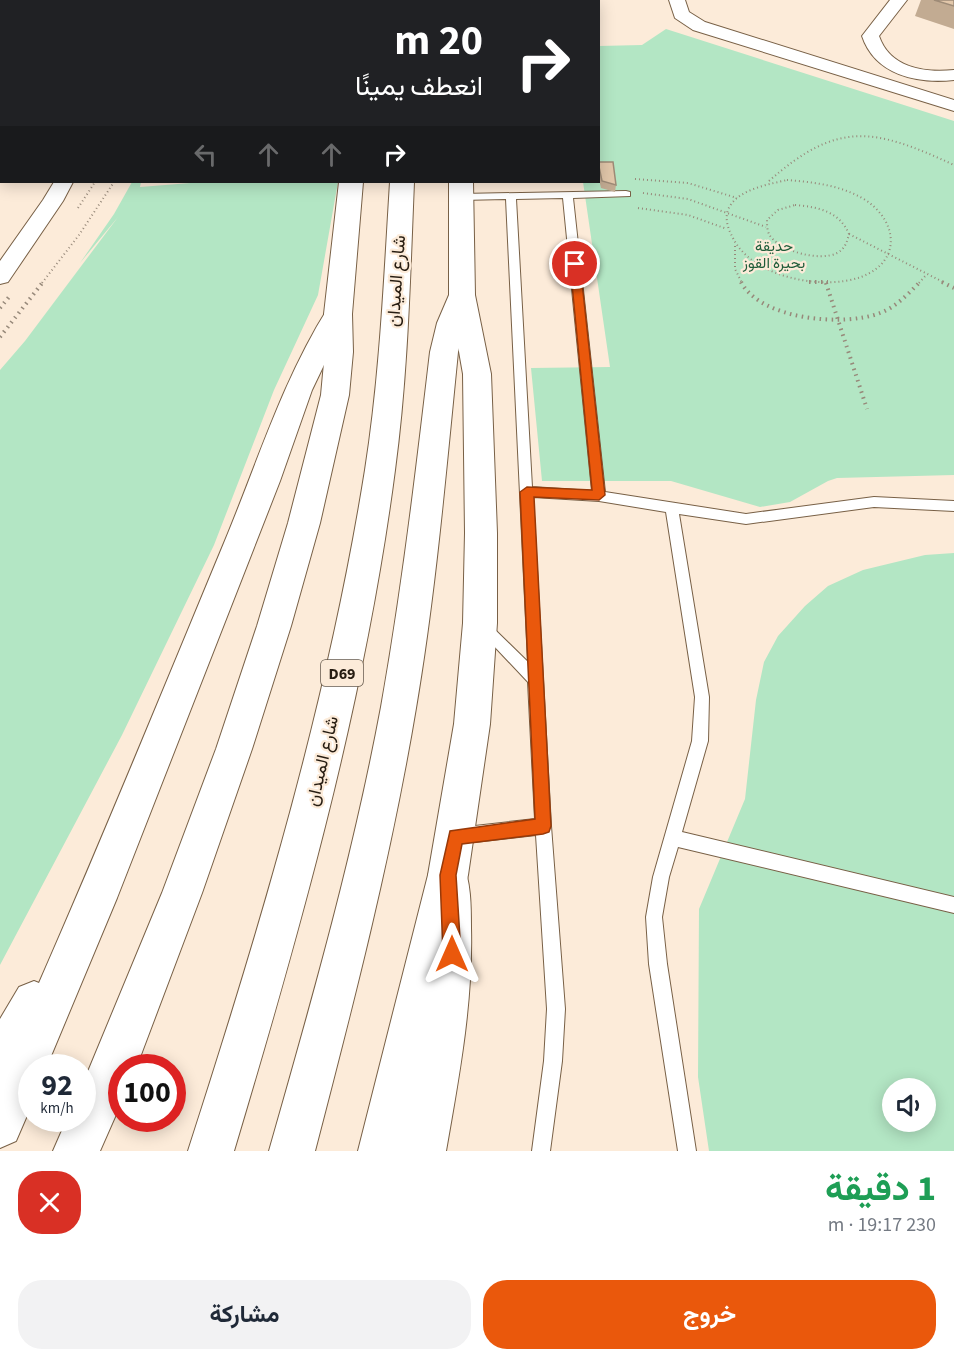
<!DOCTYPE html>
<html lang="ar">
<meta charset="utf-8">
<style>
body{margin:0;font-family:"Source Sans 3",Vazirmatn,sans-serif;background:#f2f2f3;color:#1f2937;direction:rtl;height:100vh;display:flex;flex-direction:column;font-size:22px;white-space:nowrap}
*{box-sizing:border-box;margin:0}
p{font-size:20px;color:#747a83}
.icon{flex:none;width:33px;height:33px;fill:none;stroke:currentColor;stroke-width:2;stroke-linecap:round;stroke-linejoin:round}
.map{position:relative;height:1151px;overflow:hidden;direction:ltr}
.panel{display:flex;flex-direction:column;background:#fff;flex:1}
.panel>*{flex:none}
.top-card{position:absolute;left:0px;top:0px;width:600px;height:183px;box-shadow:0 3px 15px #0003;direction:rtl;background:#202124;color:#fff;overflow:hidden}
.tools{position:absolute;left:882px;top:1078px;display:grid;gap:12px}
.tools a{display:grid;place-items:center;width:54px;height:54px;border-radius:50%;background:#fff;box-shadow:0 3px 15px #0003;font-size:30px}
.speed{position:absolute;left:18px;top:1054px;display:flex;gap:12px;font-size:30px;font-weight:700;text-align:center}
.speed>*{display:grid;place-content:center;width:78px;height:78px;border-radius:50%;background:#fff;box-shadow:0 3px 15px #0003;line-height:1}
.speed small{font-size:15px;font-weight:400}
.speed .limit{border:9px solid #d22;background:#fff;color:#111}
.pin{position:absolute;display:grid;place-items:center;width:51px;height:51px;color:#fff;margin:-26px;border:3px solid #fff;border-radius:50%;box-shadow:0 2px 6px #0007}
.me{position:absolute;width:66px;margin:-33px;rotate:0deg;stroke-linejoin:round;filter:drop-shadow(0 0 4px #0008)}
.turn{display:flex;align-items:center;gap:21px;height:126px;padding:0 18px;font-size:27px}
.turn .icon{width:78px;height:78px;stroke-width:2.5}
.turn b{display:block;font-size:42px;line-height:51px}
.lanes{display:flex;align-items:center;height:57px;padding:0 18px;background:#0003;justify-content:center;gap:30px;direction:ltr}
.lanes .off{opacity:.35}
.round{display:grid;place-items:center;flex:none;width:63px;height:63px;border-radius:24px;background:#f2f2f3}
.summary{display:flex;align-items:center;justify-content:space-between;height:102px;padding:0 18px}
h1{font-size:36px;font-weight:700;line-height:45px;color:#1e9e55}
.action{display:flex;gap:12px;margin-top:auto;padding:12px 18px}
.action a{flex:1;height:69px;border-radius:24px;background:#ea580c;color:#fff;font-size:24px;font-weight:700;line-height:69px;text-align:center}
.action a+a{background:#f2f2f3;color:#1f2937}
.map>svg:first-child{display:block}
.green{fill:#b3e6c4;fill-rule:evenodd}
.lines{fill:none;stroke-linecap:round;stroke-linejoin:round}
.lane-casing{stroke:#786046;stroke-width:2}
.street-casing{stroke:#786046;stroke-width:2}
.secondary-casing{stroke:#786046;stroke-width:2}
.primary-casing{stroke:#786046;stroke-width:2}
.highway-casing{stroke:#786046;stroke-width:2}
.path-far1{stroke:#97897a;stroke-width:2;stroke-dasharray:1 3;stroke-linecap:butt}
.path{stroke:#97897a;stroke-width:4;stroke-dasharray:1.5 4.5;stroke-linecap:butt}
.lane{fill:#fff;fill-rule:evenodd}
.street{fill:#fff;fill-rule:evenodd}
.secondary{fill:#fff;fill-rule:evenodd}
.primary{fill:#fff;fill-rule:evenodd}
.highway{fill:#fff;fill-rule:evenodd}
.wall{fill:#c2ab92}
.shaded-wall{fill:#9e8b77}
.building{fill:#e2c7aa;stroke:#9e8b77;stroke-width:1.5}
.route{fill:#ea580c;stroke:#983908;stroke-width:1.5}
.labels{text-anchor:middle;stroke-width:4.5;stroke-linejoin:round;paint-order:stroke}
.far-park-label{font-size:15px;fill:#1f5c39;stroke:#fcebd9}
.shield{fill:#fcebd9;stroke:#665a4d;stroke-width:1.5}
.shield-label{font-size:16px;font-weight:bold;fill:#261c11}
.street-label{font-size:18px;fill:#261c11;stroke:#fcebd9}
</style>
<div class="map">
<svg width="954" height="1151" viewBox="0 0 954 1151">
<rect width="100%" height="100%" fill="#fcebd9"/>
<!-- green -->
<g class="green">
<polygon points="666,29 954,121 954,475 837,478 828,481 790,502 760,507 671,481 542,481 531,368 610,367 583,182 598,182 599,46 642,45"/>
<polygon points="132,182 141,182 140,187 203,182 338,182 318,295 274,390 214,545 122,735 0,965 0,370 25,341 118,217 80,263 114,214"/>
<path d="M954 553V1151H709L698 1077 699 909 745 799 756 700 764 662 778 636 805 606 828 586 863 570 925 555ZM892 1089H926V1122H892Z"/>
</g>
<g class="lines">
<!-- lane casing -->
<g class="lane-casing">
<path id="lane" d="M626 191 630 192V196L573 198 605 492 746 514 874 497 954 501V511L874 507 746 524 679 514 709 697 708 741 682 832 954 897V913L678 847 669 877 662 917 667 964 696 1151H678L649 964 646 917 653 877 692 741 695 697 666 512 599 501 533 497 551 826 565 1009 562 1061 550 1151H532L544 1061 547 1009 536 835 457 844 451 842 449 836 451 830 457 828 535 819 528 682 476 627 478 623 483 621 488 623 528 662 506 199 461 200 456 197 461 194ZM563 198 592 491 532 487 516 199Z"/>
</g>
<!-- street casing -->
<g class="street-casing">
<g id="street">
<polygon points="0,0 9,0 10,2 2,2 0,7"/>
<rect x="66" y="0" width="16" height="2"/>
<polygon points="127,0 143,0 126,2"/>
<polygon points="669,0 685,0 689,12 705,22 954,100 954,111 693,30 675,18"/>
<path d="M890 0H907L879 36C890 68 924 73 954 70V80C917 84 875 75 862 36Z"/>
<polygon points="54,182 73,182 63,201 8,282 0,284 0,261 43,200"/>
</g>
</g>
<!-- secondary casing -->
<g class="secondary-casing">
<polygon id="secondary" points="462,286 471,289 475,295 491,374 497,533 497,623 490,724 468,875 404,1151 358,1151 428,875 454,724 463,623 465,533 463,374 449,295 453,289"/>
</g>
<!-- primary casing -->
<g class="primary-casing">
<g id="primary">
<rect x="361" y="0" width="20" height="2"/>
<rect x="405" y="0" width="20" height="2"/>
<rect x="450" y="0" width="20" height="2"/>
<polygon points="339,182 363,182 352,314 353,352 349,395 320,523 291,626 252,749 202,893 136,1068 122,1068 122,1101 100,1151 53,1151 67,1119 82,1119 82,1086 162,893 216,749 257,626 288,523 321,395 325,352 324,314"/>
<path d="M390 182H414C410 278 408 374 395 470 365 701 301 927 234 1151H188C260 928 328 702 365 470 380 375 384 278 390 182Z"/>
<path d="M449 182H473L475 295 465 323 458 352C446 471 436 590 416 708 391 858 353 1005 315 1151H269C311 1004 353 857 381 707 402 589 416 471 430 352L437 323 449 295Z"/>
</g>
</g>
<!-- highway casing -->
<g class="highway-casing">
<g id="highway">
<path d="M338 305 348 308 352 314 334 344 312 390 280 481 117 898 46 1068H32V1104L16 1141 0 1148V1019L19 987 34 981 39 983C103 837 163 690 224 543 257 464 282 381 328 308Z"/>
<path d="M448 855 462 861C471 882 471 905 471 928 473 1003 459 1077 446 1151H400L425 1014 430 946 428 875 434 861Z"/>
</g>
</g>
<!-- path-far1 -->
<g class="path-far1">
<polyline points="0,152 2,150"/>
<polyline points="635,179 688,183 737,198"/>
<path d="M787 180C812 182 839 185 862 198 897 218 904 261 861 277 822 291 750 277 732 236 727 227 724 215 730 206 740 189 770 184 787 180Z"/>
<path d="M769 181C838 120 874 128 954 165"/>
<polyline points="643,193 688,199 766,227"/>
<path d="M795 205C818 207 839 211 849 234 847 242 845 249 837 253 820 262 778 251 769 234 767 230 767 224 767 220L778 210Z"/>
<polyline points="78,208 95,182"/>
<polyline points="638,208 688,215 727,229"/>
<polyline points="849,234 945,283"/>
<polyline points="735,246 735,269 742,283"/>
<polyline points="42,283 79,235 114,182"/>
<polyline points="919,283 927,274"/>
</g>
<!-- path -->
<g class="path">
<path d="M741 282C761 320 844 327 880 313 896 307 908 294 920 282"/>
<polyline points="809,282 828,282"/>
<polyline points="942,282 954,288"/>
<polyline points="826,283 867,409"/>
<polyline points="0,308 9,297"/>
<polyline points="0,337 43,282"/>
</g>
<!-- lane -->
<use href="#lane" class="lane"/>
<!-- street -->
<use href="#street" class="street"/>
<!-- secondary -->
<use href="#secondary" class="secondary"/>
<!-- primary -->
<use href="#primary" class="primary"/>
<!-- highway -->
<use href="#highway" class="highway"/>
</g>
<!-- wall -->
<g class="wall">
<polygon points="921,0 954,0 954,29 915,16"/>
<polygon points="0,72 2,76 2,109 0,109"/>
<polygon points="598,162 616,185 615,192 601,188 598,175"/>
</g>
<!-- shaded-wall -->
<polygon class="shaded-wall" points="0,72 2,76 2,102 0,98"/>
<!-- building -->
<g class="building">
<polygon points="934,0 954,0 954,6"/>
<polygon points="598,162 613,162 616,185 602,181"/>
</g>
<!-- route -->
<polygon class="route" points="575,261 580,264 605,495 599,500 534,497 551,826 549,832 543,834 462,844 456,875 461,954 458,960 452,962 446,960 443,954 440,875 450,831 535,819 520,492 527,487 592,490 570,264"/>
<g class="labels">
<!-- far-park labels -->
<g class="far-park-label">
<text x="774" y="251">حديقة<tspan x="774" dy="17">بحيرة القوز</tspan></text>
</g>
<!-- shield labels -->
<rect class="shield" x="321" y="660" width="42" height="26" rx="4.5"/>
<g class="shield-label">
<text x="342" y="679">D69</text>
</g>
<!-- street labels -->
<g class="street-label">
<text transform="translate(396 281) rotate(-86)" y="6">شارع الميدان</text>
<text transform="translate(322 761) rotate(-77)" y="6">شارع الميدان</text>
</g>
</g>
</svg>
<div class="tools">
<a><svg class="icon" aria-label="sound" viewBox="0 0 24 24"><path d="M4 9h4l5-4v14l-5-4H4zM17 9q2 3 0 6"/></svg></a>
</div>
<div class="speed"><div>92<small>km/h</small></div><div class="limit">100</div></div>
<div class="pin" style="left:575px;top:264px;background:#d93025"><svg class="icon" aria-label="arrive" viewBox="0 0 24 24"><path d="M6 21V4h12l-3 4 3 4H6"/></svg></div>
<svg class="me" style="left:452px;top:954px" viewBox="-20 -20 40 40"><path d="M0-17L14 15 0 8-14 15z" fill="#ea580c" stroke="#fff" stroke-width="4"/></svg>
<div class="top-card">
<div class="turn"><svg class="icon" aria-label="right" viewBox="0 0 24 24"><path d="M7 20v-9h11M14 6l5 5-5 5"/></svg><div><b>20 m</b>انعطف يمينًا</div></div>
<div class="lanes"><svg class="icon off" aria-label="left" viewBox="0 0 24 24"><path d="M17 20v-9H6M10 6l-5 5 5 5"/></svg><svg class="icon off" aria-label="ahead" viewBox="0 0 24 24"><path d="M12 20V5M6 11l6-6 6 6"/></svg><svg class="icon off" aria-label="ahead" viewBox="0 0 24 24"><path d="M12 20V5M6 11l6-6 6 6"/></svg><svg class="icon" aria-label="right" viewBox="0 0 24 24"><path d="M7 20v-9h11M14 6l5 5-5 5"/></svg></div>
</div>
</div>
<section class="panel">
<div class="summary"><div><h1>1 دقيقة</h1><p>230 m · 19:17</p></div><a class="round" style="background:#d93025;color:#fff"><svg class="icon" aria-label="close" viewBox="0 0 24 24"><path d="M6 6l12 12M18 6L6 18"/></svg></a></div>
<div class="action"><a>خروج</a><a>مشاركة</a></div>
</section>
